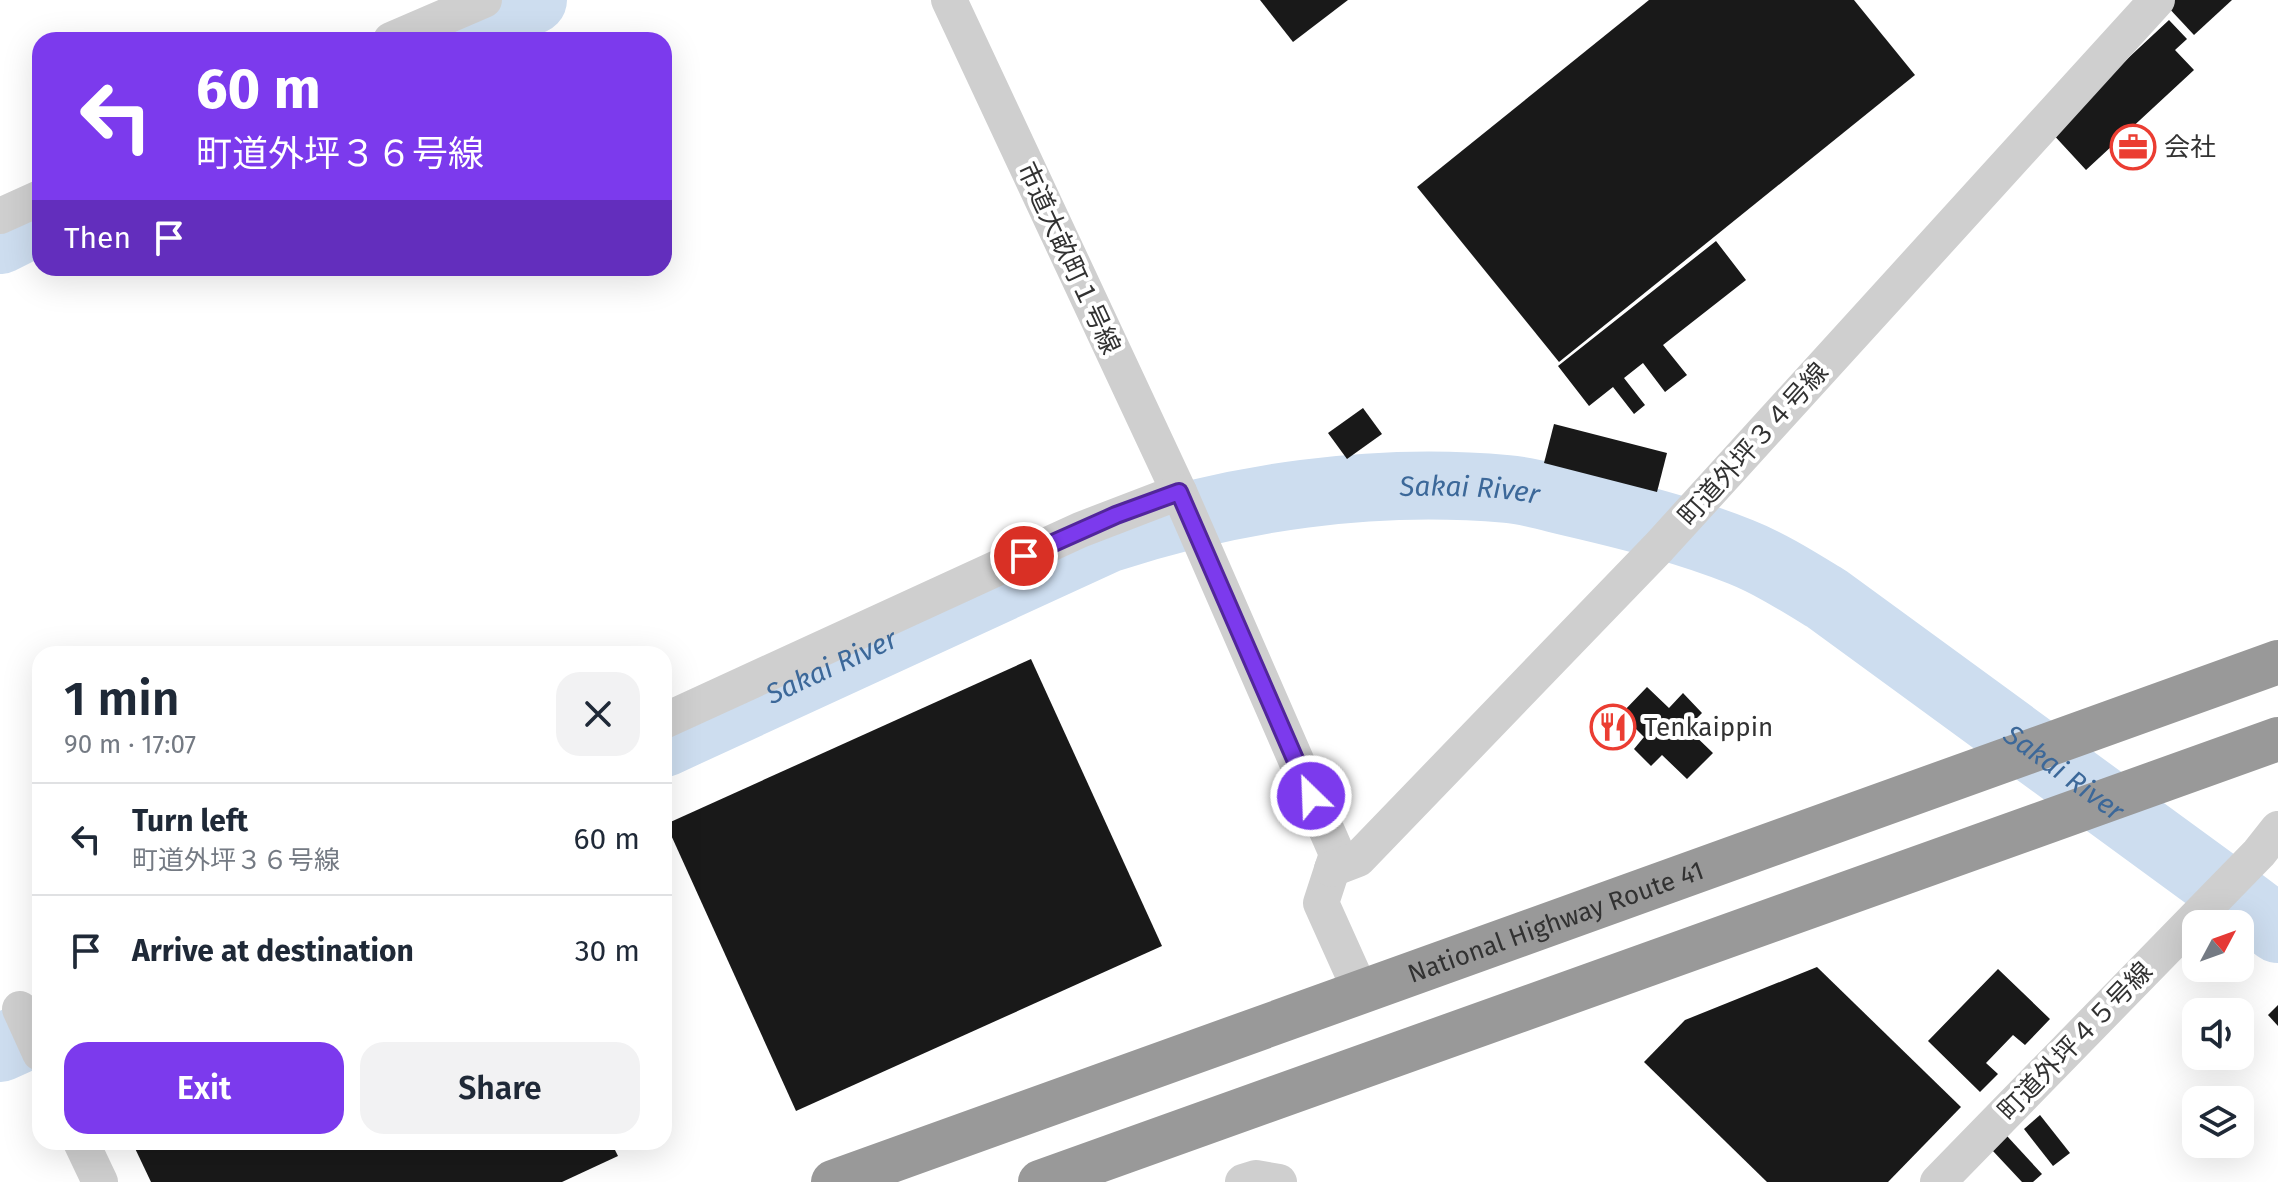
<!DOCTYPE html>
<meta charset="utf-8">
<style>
body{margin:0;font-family:"Fira Sans","Noto Sans JP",sans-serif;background:#f2f2f3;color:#1f2937;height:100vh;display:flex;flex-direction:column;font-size:30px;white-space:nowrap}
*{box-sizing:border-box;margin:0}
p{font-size:26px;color:#747a83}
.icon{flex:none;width:44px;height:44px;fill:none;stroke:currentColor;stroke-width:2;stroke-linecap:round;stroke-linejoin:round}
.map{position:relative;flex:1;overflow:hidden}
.sheet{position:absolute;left:32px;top:646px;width:640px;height:504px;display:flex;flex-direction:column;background:#fff;border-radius:24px;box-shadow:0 8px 32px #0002}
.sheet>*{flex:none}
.hud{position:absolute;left:32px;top:32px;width:640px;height:244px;border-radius:24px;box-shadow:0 8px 32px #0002;background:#7c3aed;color:#fff;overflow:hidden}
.needle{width:52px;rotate:49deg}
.controls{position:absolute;left:2182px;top:910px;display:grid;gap:16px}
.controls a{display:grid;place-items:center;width:72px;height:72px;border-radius:16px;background:#fff;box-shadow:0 8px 32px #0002;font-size:40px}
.pin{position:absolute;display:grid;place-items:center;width:68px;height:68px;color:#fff;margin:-34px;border:4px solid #fff;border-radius:50%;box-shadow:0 2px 8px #0007}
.me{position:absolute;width:88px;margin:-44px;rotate:336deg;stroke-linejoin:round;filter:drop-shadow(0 0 6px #0008)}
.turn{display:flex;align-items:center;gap:28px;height:168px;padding:0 32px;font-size:36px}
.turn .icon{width:104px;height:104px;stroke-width:2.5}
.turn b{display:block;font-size:56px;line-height:68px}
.then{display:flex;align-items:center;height:76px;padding:0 32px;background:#0003;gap:16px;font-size:30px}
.round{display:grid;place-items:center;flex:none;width:84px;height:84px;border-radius:24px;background:#f2f2f3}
.headline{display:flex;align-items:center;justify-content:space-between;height:136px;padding:0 32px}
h1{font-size:48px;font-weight:600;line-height:60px}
.button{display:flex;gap:16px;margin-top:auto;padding:16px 32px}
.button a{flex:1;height:92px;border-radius:24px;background:#7c3aed;color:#fff;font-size:32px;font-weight:600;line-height:92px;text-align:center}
.button a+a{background:#f2f2f3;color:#1f2937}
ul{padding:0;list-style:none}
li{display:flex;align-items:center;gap:24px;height:112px;padding:0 32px;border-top:2px solid #e0e1e3}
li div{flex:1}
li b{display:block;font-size:30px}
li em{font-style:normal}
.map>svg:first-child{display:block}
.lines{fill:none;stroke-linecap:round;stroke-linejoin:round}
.river{stroke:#cdddef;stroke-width:68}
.building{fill:#191919}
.street{stroke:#cfcfcf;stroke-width:36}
.highway{stroke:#999;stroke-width:44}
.route-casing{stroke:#51269a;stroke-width:20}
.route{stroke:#7c3aed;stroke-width:14}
.labels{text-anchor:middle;stroke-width:8;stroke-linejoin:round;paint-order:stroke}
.poi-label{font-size:26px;fill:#323232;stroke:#fff;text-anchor:start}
.street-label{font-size:26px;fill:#323232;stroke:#fff}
.water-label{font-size:28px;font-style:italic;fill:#3c6899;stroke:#fff}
</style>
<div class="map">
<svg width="2278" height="1182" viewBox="0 0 2278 1182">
<rect width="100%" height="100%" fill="#fff"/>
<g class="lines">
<!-- river -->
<g class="river">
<polyline points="441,40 533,0"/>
<polyline points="0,240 40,220"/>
<path id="s1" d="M664 743 1107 539C1234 497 1373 477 1507 489 1531 491 1555 499 1578 504 1633 517 1689 531 1741 552 1771 564 1799 582 1827 599L2213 881"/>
<polyline points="2238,899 2278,929"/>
<polyline points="0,1048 40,1030"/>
</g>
</g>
<!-- building -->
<g class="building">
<polygon points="1260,0 1348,0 1293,42"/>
<polygon points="1649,0 1854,0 1915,75 1559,362 1417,187"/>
<polygon points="2172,0 2232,0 2194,35 2166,5"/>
<polygon points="2169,20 2187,39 2175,50 2194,70 2086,170 2050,131"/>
<polygon points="1716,241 1746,280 1663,345 1687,375 1665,392 1643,363 1624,378 1645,405 1634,414 1613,387 1589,406 1558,366"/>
<polygon points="1363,408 1382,434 1347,459 1328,433"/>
<polygon points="1554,424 1667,453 1657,492 1544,463"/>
<polygon points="1031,659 1162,946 796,1111 666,824"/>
<polygon points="1647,687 1669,708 1683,693 1702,713 1687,728 1713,753 1687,779 1662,755 1651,766 1634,749 1644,737 1621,714"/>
<polygon points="1817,967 1961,1107 1888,1182 1767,1182 1644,1062 1685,1020"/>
<polygon points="1998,969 2050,1019 2025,1045 2013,1035 1986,1063 1998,1074 1980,1092 1928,1041"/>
<polygon points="2278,1005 2278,1026 2268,1015"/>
<polygon points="2040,1115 2070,1153 2053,1166 2024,1129"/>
<polygon points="2007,1136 2042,1174 2033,1182 2022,1182 1992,1150"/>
<polygon points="132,1142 611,1142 618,1156 562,1182 151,1182"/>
</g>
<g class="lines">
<!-- street -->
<g class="street">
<polyline points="949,0 1179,492 1337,854 1321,903 1361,992"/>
<polyline points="391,40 484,0"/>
<polyline points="0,216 40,198"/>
<polyline points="664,721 1080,530 1179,492"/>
<polyline points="1332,869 1358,859 1659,547 2157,0"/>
<polyline points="20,1009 40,1053"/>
<polyline points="81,1142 100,1182"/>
<polyline points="1243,1182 1256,1178 1279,1182"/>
<polyline points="1938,1182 2259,853 2278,829"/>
</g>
<!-- highway -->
<g class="highway">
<path id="s2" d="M833 1182 2278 662"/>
<polyline points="1040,1182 2278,739"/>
</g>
</g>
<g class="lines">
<!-- route casing -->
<g class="route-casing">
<polyline id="route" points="1024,556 1116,515 1179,492 1311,796"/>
</g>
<!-- route -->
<use href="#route" class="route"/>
</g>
<!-- icons -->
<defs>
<g id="office-ring" transform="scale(2.3)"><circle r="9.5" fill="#fff" stroke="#eb3d32" stroke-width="1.5"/><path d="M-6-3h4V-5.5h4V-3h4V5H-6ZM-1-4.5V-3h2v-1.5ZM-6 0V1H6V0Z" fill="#eb3d32"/></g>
<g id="restaurant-ring" transform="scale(2.3)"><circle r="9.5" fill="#fff" stroke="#eb3d32" stroke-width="1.5"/><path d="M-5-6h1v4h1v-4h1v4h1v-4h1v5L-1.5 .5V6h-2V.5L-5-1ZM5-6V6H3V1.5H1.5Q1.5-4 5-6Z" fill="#eb3d32"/></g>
</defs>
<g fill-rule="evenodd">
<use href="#office-ring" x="2133" y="147"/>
<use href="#restaurant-ring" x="1613" y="727"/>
</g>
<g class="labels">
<!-- poi labels -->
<g class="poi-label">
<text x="2164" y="156">会社</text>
<text x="1644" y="736">Tenkaippin</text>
</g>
<!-- street labels -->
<g class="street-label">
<text transform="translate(1069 258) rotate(65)" y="9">市道大畝町１号線</text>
<text transform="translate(1753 444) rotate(-48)" y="9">町道外坪３４号線</text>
<text dy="9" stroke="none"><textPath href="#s2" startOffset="768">National Highway Route 41</textPath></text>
<text transform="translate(2075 1041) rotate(-46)" y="9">町道外坪４５号線</text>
</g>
<!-- water labels -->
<g class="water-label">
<text dy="10" stroke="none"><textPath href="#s1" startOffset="856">Sakai River</textPath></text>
<text dy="10" stroke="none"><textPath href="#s1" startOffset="184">Sakai River</textPath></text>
<text dy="10" stroke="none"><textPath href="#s1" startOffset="1528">Sakai River</textPath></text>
</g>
</g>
</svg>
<div class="controls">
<a><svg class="needle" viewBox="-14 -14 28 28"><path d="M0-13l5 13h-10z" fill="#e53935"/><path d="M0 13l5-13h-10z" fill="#747a83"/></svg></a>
<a><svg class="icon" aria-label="sound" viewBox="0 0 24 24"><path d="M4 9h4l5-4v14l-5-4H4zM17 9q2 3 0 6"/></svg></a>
<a><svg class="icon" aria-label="layers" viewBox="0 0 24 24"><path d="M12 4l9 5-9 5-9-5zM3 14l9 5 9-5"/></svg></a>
</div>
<div class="pin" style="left:1024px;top:556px;background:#d93025"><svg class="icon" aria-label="arrive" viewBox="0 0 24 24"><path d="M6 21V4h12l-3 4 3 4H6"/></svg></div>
<svg class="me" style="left:1311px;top:796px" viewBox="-20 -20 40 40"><circle r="17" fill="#7c3aed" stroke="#fff" stroke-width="3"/><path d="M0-11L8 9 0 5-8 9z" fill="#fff"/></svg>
<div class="hud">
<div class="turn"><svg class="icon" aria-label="left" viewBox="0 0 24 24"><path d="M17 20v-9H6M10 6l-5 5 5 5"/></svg><div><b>60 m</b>町道外坪３６号線</div></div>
<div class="then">Then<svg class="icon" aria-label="arrive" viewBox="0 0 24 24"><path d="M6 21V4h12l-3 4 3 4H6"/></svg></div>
</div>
<section class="sheet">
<div class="headline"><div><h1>1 min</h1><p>90 m · 17:07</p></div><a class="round"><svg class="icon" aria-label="close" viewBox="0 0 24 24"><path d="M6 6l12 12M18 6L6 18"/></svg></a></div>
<ul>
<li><svg class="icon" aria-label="left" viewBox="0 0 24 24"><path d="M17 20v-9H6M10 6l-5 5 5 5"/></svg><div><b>Turn left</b><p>町道外坪３６号線</p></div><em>60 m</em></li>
<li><svg class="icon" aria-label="arrive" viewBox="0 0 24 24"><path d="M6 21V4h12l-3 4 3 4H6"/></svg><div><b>Arrive at destination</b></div><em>30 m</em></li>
</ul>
<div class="button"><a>Exit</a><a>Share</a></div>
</section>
</div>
